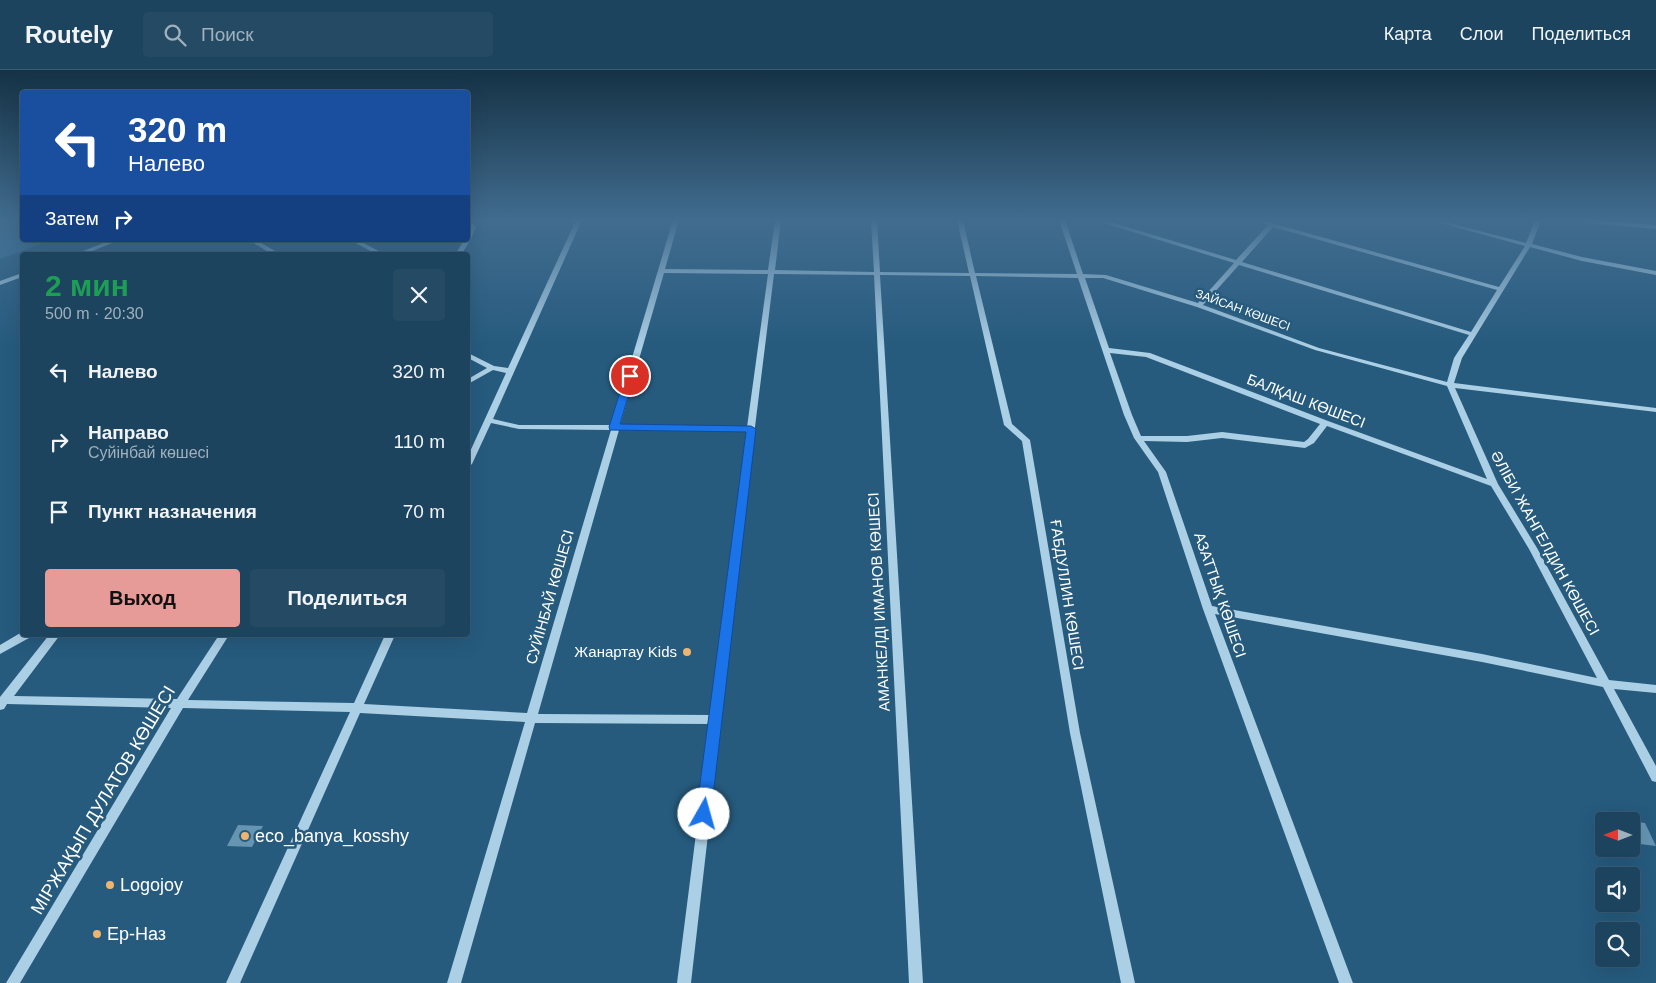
<!DOCTYPE html>
<html lang="ru">
<meta charset="utf-8">
<style>
body{margin:0;font-family:Arial,sans-serif;background:#254b64;color:#f1f3f6;height:100vh;display:flex;flex-direction:column;font-size:19px;white-space:nowrap}
*{box-sizing:border-box;margin:0}
p{font-size:16px;color:#a0b0bc}
.icon{flex:none;width:28px;height:28px;fill:none;stroke:currentColor;stroke-width:2;stroke-linecap:round;stroke-linejoin:round}
.map{position:relative;flex:1;overflow:hidden}
.side{position:absolute;left:20px;top:182px;width:450px;height:385px;display:flex;flex-direction:column;background:#1c445e;border-radius:5px;box-shadow:0 5px 20px #0002,0 0 0 1px #3a5c73}
.side>*{flex:none}
.top-card{position:absolute;left:20px;top:20px;width:450px;height:152px;border-radius:5px;box-shadow:0 5px 20px #0002,0 0 0 1px #3a5c73;background:#1a4fa0;color:#fff;overflow:hidden}
.needle{width:32px;rotate:270deg}
.fabs{position:absolute;left:1595px;top:742px;display:grid;gap:10px}
.fabs a{display:grid;place-items:center;width:45px;height:45px;border-radius:5px;background:#1c445e;box-shadow:0 5px 20px #0002,0 0 0 1px #3a5c73;font-size:25px}
.pin{position:absolute;display:grid;place-items:center;width:42px;height:42px;color:#fff;margin:-21px;border:2px solid #fff;border-radius:50%;box-shadow:0 1px 5px #0007}
.me{position:absolute;width:55px;margin:-28px;rotate:7deg;stroke-linejoin:round;filter:drop-shadow(0 0 4px #0008)}
.turn{display:flex;align-items:center;gap:18px;height:105px;padding:0 25px;font-size:22px}
.turn .icon{width:65px;height:65px;stroke-width:2.5}
.turn b{display:block;font-size:35px;line-height:42px}
.then{display:flex;align-items:center;height:48px;padding:0 25px;background:#0003;gap:10px;font-size:19px}
.round{display:grid;place-items:center;flex:none;width:52px;height:52px;border-radius:5px;background:#254b64}
.summary{display:flex;align-items:center;justify-content:space-between;height:85px;padding:0 25px}
h1{font-size:30px;font-weight:700;line-height:38px;color:#1e9e55}
.primary-button{display:flex;gap:10px;margin-top:auto;padding:10px 25px}
.primary-button a{flex:1;height:58px;border-radius:5px;background:#e69b98;color:#111;font-size:20px;font-weight:700;line-height:58px;text-align:center}
.primary-button a+a{background:#254b64;color:#f1f3f6}
ul{padding:0;list-style:none}
li{display:flex;align-items:center;gap:15px;height:70px;padding:0 25px}
li div{flex:1}
li b{display:block;font-size:19px}
li em{font-style:normal}
header{display:flex;align-items:center;gap:30px;box-sizing:border-box;height:70px;padding:0 25px;background:#1c445e;border-bottom:1px solid #3a5c73}
header strong{font-size:24px}
nav{display:flex;gap:28px;margin-inline-start:auto;font-size:18px}
.search{width:350px;height:45px;background:#254b64;display:flex;align-items:center;gap:12px;box-sizing:border-box;padding:0 18px;border-radius:5px;color:#a0b0bc;font-size:19px}
.map>svg:first-child{display:block}
.green{fill:#39759b}
.building{fill:#6695b2}
.lines{fill:none;stroke-linecap:round;stroke-linejoin:round}
.minor{fill:#abcfe5;fill-rule:evenodd}
.route{fill:#1a73e8;stroke:#114b97}
.poi-dot{fill:#eeb570;stroke:#265b7e;stroke-width:2}
.labels{text-anchor:middle;stroke-width:5;stroke-linejoin:round;paint-order:stroke}
.far-street-label{font-size:12px;fill:#fff;stroke:#265b7e}
.street-label{font-size:15px;fill:#fff;stroke:#265b7e}
.poi-label{font-size:15px;fill:#fff;stroke:#265b7e;text-anchor:end}
.near-street-label{font-size:18px;fill:#fff;stroke:#265b7e}
.near-poi-label{font-size:18px;fill:#fff;stroke:#265b7e;text-anchor:start}
</style>
<header>
<strong>Routely</strong>
<div class="search"><svg class="icon" aria-label="search" viewBox="0 0 24 24"><circle cx="10" cy="10" r="6"/><path d="M15 15l6 6"/></svg>Поиск</div>
<nav><a>Карта</a><a>Слои</a><a>Поделиться</a></nav>
</header>
<div class="map">
<svg width="1656" height="913" viewBox="0 0 1656 913">
<rect width="100%" height="100%" fill="#265b7e"/>
<!-- green -->
<polygon class="green" points="0,150 22,150 22,170 52,170 0,189"/>
<!-- building -->
<g class="building">
<polygon points="1631,751 1645,753 1656,776 1631,773"/>
<polygon points="238,755 263,756 252,777 227,776"/>
</g>
<g class="lines">
<!-- minor -->
<g class="minor">
<polygon points="468,150 476,156 471,169 461,185 455,185 464,170 468,170 468,163 470,156 468,154"/>
<path d="M576 150H582L493 349 519 355H612L673 150H679L665 199 768 200 775 150H781L775 200 874 202 871 150H877L880 202 969 203 957 150H963L975 203 1077 204 1059 150H1065L1083 204 1106 205 1198 233 1234 193 1097 151 1096 150H1104L1236 190 1268 155 1253 150H1261L1499 217 1525 176 1429 150H1438L1526 173 1535 150H1541L1532 174 1582 187 1656 201V205L1582 191 1530 177 1462 288 1454 313 1656 338V342L1455 318 1498 414 1537 478 1609 610 1656 615V623L1614 619 1656 696V712L1652 711 1603 617 1482 592 1215 544 1353 913H1339L1203 539 1158 402 1134 368 1124 345 1078 208 976 206 1012 354 1030 370 1080 663 1135 913H1121L1070 663 1022 371 1004 355 970 206 880 205 923 913H909L874 205 774 204 751 389 691 913H677L710 654 535 653 461 913H447L525 652 360 643 240 913H226L350 642 183 638 20 913H6L171 638 7 634 4 639 0 640V627L49 565H60L14 626 177 629 219 565H229L188 630 354 633 385 565H395L364 634 527 643 611 360 519 359 491 353 472 394 468 397V386L506 303 493 300 468 314V309L487 298 468 288V283L494 296 508 298ZM1273 157 1497 220 1471 262 1242 192ZM1239 195 1469 265 1454 288 1447 312 1319 278 1203 235ZM664 203 768 204 747 357 620 355ZM1085 208H1103L1197 237 1315 280 1447 316 1487 409 1328 351 1150 283 1109 278ZM1110 283 1146 287 1320 354 1308 369 1304 372 1222 362 1187 366H1141L1132 345ZM1327 356 1491 416 1529 479 1597 608 1482 584 1212 536 1166 402 1144 371 1187 372 1222 368 1305 378 1314 373ZM619 360 747 361 711 645 538 644Z"/>
<polygon points="1573,150 1593,150 1656,155 1656,159 1576,152"/>
<polygon points="111,170 120,170 82,185 73,185"/>
<polygon points="248,170 256,170 282,185 274,185"/>
<polygon points="350,170 358,170 386,185 378,185"/>
<polygon points="22,203 22,207 0,215 0,211"/>
<polygon points="22,562 22,565 31,565 29,568 0,584 0,575"/>
</g>
</g>
<!-- sky -->
<linearGradient id="sky" x2="0" y2="1"><stop stop-color="#153245"/><stop offset="0.54" stop-color="#416c8f"/><stop offset="1" stop-color="#416c8f" stop-opacity="0"/></linearGradient>
<rect width="1656" height="278" fill="url(#sky)"/>
<!-- route -->
<polygon class="route" points="630,303 634,306 620,354 751,356 756,359 711,744 709,749 704,751 698,749 696,744 746,362 610,360 609,357 625,306"/>
<!-- markers -->
<g class="poi-dot">
<circle cx="687" cy="582" r="5"/>
<circle cx="245" cy="766" r="5"/>
<circle cx="110" cy="815" r="5"/>
<circle cx="97" cy="864" r="5"/>
</g>
<g class="labels">
<!-- far-street labels -->
<g class="far-street-label">
<text transform="translate(1243 240) rotate(20)" y="4">ЗАЙСАН КӨШЕСІ</text>
</g>
<!-- street labels -->
<g class="street-label">
<text transform="translate(1306 331) rotate(21)" y="5">БАЛҚАШ КӨШЕСІ</text>
<text transform="translate(1545 473) rotate(61)" y="5">ӘЛІБИ ЖАНГЕЛДИН КӨШЕСІ</text>
<text transform="translate(1067 525) rotate(81)" y="5">ҒАБДУЛЛИН КӨШЕСІ</text>
<text transform="translate(1220 525) rotate(71)" y="5">АЗАТТЫҚ КӨШЕСІ</text>
<text transform="translate(550 527) rotate(-74)" y="5">СУЙІНБАЙ КӨШЕСІ</text>
<text transform="translate(879 532) rotate(-93)" y="5">АМАНКЕЛДІ ИМАНОВ КӨШЕСІ</text>
</g>
<!-- poi labels -->
<g class="poi-label">
<text x="677" y="587">Жанартау Kids</text>
</g>
<!-- near-street labels -->
<g class="near-street-label">
<text transform="translate(103 730) rotate(-59)" y="6">МІРЖАҚЫП ДУЛАТОВ КӨШЕСІ</text>
</g>
<!-- near-poi labels -->
<g class="near-poi-label">
<text x="255" y="772">eco_banya_kosshy</text>
<text x="120" y="821">Logojoy</text>
<text x="107" y="870">Ер-Наз</text>
</g>
</g>
</svg>
<div class="fabs">
<a><svg class="needle" viewBox="-14 -14 28 28"><path d="M0-13l5 13h-10z" fill="#e53935"/><path d="M0 13l5-13h-10z" fill="#a0b0bc"/></svg></a>
<a><svg class="icon" aria-label="sound" viewBox="0 0 24 24"><path d="M4 9h4l5-4v14l-5-4H4zM17 9q2 3 0 6"/></svg></a>
<a><svg class="icon" aria-label="search" viewBox="0 0 24 24"><circle cx="10" cy="10" r="6"/><path d="M15 15l6 6"/></svg></a>
</div>
<div class="pin" style="left:630px;top:306px;background:#d93025"><svg class="icon" aria-label="arrive" viewBox="0 0 24 24"><path d="M6 21V4h12l-3 4 3 4H6"/></svg></div>
<svg class="me" style="left:704px;top:744px" viewBox="-20 -20 40 40"><circle r="19" fill="#fff"/><path d="M0-13L10 11 0 6-10 11z" fill="#1a73e8"/></svg>
<div class="top-card">
<div class="turn"><svg class="icon" aria-label="left" viewBox="0 0 24 24"><path d="M17 20v-9H6M10 6l-5 5 5 5"/></svg><div><b>320 m</b>Налево</div></div>
<div class="then">Затем<svg class="icon" aria-label="right" viewBox="0 0 24 24"><path d="M7 20v-9h11M14 6l5 5-5 5"/></svg></div>
</div>
<section class="side">
<div class="summary"><div><h1>2 мин</h1><p>500 m · 20:30</p></div><a class="round"><svg class="icon" aria-label="close" viewBox="0 0 24 24"><path d="M6 6l12 12M18 6L6 18"/></svg></a></div>
<ul>
<li><svg class="icon" aria-label="left" viewBox="0 0 24 24"><path d="M17 20v-9H6M10 6l-5 5 5 5"/></svg><div><b>Налево</b></div><em>320 m</em></li>
<li><svg class="icon" aria-label="right" viewBox="0 0 24 24"><path d="M7 20v-9h11M14 6l5 5-5 5"/></svg><div><b>Направо</b><p>Суйінбай көшесі</p></div><em>110 m</em></li>
<li><svg class="icon" aria-label="arrive" viewBox="0 0 24 24"><path d="M6 21V4h12l-3 4 3 4H6"/></svg><div><b>Пункт назначения</b></div><em>70 m</em></li>
</ul>
<div class="primary-button"><a>Выход</a><a>Поделиться</a></div>
</section>
</div>
